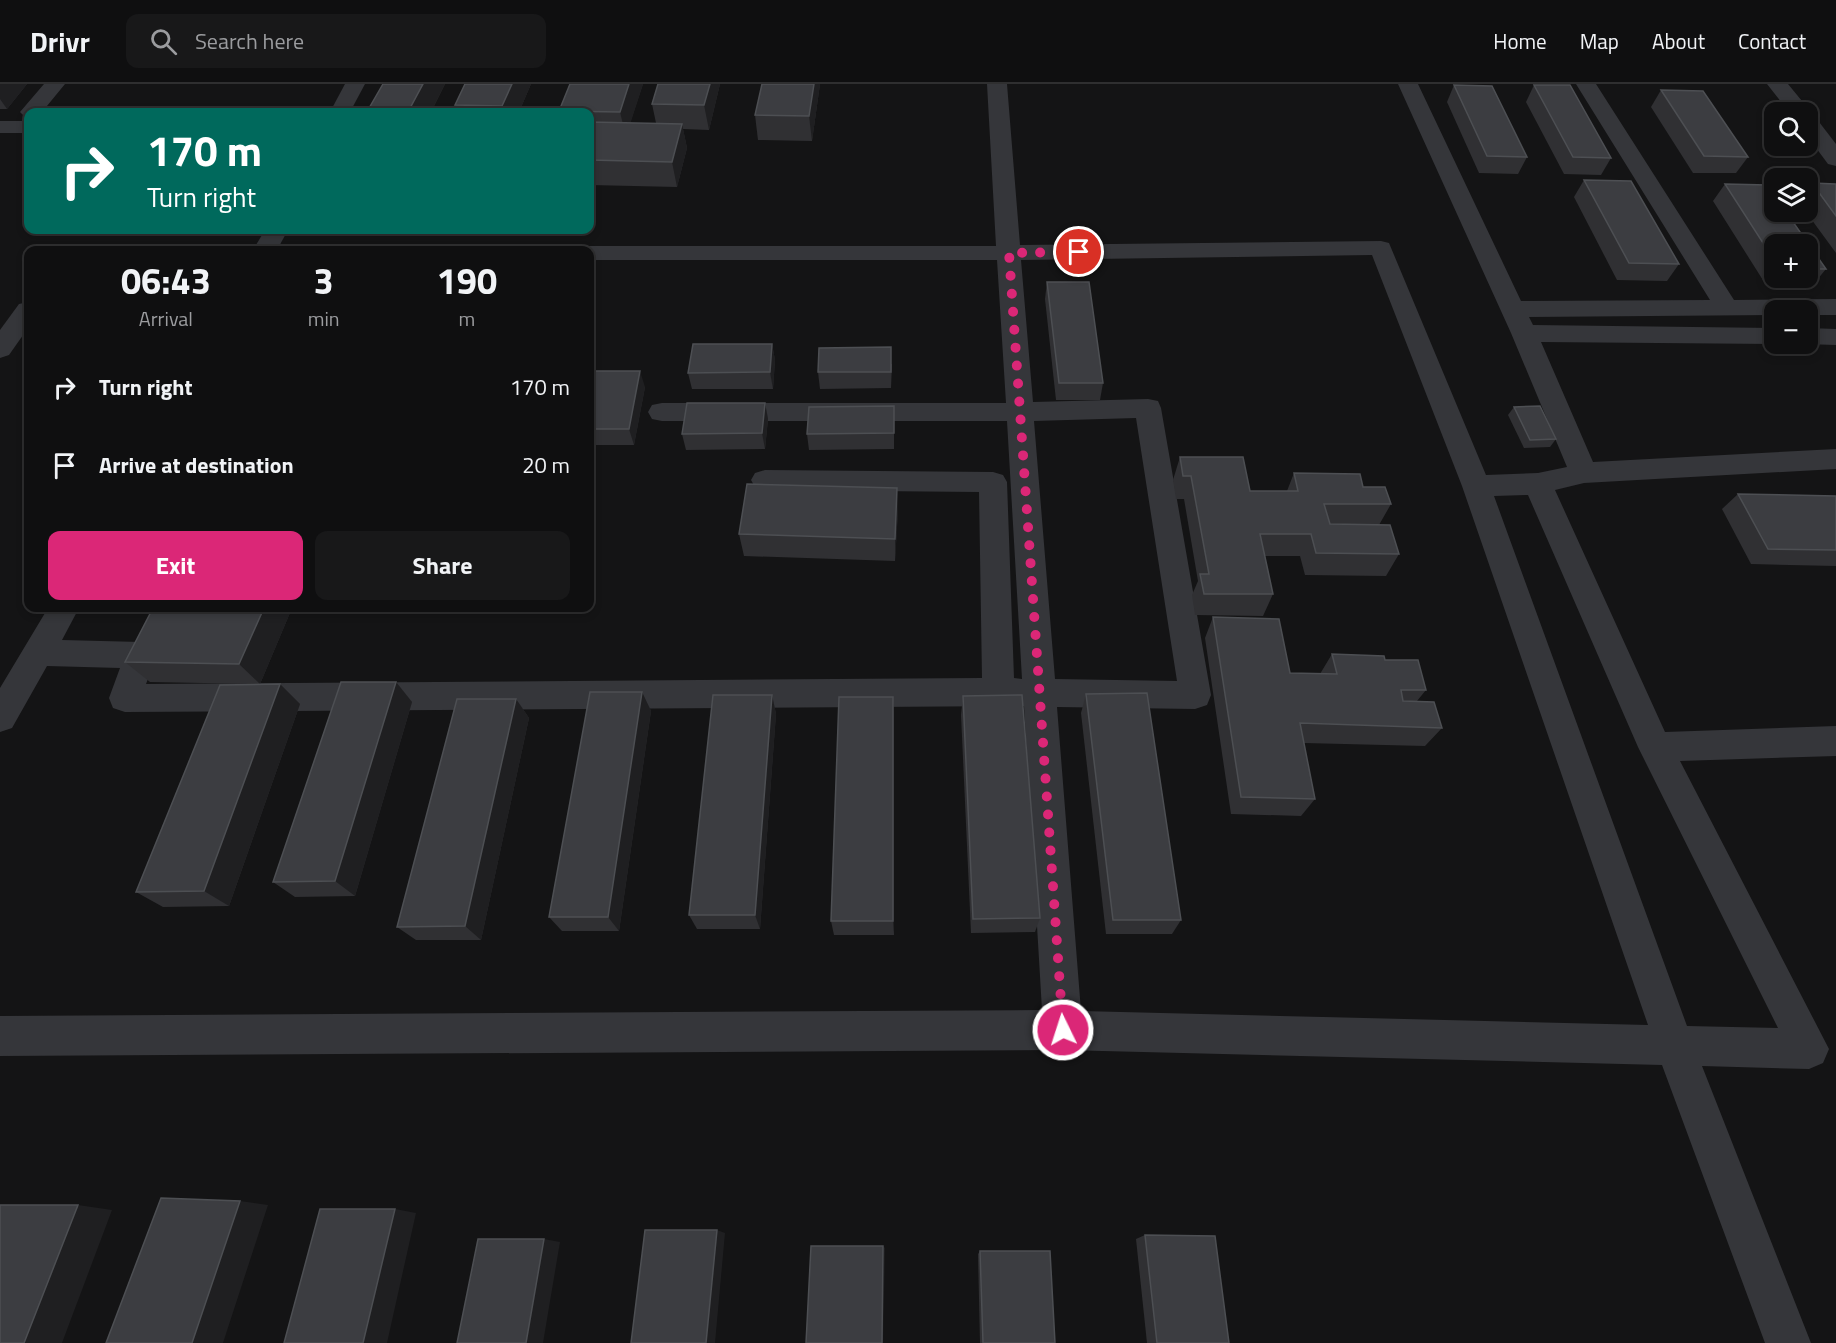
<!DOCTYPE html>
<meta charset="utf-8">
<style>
body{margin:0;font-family:"Titillium Web",sans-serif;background:#181819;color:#f1f3f6;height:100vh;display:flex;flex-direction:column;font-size:22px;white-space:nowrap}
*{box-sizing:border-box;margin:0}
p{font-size:20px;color:#9b9c9f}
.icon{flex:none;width:33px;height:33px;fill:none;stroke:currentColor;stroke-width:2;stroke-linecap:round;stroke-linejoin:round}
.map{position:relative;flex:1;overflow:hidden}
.side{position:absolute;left:24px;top:162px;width:570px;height:366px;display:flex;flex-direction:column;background:#0f0f10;border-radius:12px;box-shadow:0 3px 9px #0003,0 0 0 2px #2f2f30}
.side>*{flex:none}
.banner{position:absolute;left:24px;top:24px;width:570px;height:126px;border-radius:12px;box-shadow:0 3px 9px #0003,0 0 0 2px #2f2f30;background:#00695c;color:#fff;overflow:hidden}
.buttons{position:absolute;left:1764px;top:18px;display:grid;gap:12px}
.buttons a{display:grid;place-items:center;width:54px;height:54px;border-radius:12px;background:#0f0f10;box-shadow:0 3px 9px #0003,0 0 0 2px #2f2f30;font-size:30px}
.pin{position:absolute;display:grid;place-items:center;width:51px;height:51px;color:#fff;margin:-26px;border:3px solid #fff;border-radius:50%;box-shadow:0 2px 6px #0007}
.me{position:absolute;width:66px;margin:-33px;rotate:356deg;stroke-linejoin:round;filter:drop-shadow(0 0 4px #0008)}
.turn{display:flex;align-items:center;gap:21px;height:126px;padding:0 24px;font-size:27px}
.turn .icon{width:78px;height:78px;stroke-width:2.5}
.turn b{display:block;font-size:42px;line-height:51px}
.eta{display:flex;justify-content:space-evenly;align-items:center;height:102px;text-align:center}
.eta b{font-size:36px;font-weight:700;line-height:42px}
.primary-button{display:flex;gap:12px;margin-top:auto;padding:12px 24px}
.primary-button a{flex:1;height:69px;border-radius:12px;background:#db2777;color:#fff;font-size:24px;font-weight:700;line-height:69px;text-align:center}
.primary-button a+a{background:#181819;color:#f1f3f6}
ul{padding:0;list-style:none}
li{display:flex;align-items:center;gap:18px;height:78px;padding:0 24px}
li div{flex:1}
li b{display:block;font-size:22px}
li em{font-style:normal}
header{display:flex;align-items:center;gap:36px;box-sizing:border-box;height:84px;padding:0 30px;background:#0f0f10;border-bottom:2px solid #2f2f30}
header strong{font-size:28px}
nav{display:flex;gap:33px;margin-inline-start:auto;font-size:21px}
.search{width:420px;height:54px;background:#181819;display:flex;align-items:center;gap:15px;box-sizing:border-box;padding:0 21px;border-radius:12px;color:#9b9c9f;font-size:22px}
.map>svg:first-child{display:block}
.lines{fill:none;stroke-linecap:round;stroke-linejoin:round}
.street{fill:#35363a;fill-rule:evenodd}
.wall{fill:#303033;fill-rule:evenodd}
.shaded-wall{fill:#1f1f21}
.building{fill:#3c3d41;stroke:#4d4f53;stroke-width:1.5}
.route{stroke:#db2777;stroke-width:10;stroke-dasharray:0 18}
</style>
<header>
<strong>Drivr</strong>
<div class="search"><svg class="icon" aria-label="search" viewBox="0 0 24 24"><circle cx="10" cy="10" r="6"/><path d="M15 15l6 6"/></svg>Search here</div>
<nav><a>Home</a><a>Map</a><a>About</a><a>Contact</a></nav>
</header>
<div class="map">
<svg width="1836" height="1259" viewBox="0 0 1836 1259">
<rect width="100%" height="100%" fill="#141415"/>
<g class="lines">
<!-- street -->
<g class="street">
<polygon points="44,0 65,0 42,28 28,28 28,34 24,32 20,28"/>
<polygon points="345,0 365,0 350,28 330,28"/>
<path d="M987 0H1007L1020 161 1381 157 1389 159 1486 391 1538 389 1567 383 1511 249 1398 0H1418L1521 217 1710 216 1576 0H1596L1734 216 1836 215V231H1808V226H1774V231L1529 233 1533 241 1774 244V260H1778H1774L1541 258 1593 378 1836 365V385L1584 399 1555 406 1665 648 1836 642V672L1680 677 1829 965 1823 979 1809 985 1702 982 1811 1259H1765L1662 981 1063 966 0 972V932L1042 926 1024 622 125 628 113 624 109 614 120 584 47 582 12 644 0 648V604L48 524H79L62 556 141 558 152 562 157 571 146 600 982 594 979 408 765 406 755 403 751 396 755 389 765 386 993 388 1003 391 1007 398 1014 594 1022 595 1007 337H662L652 335 648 328 652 321 662 319H1006L997 176H590V166H580L590 162H996ZM1372 171 1462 402 1648 941 1081 927 1057 623 1195 625 1207 621 1211 611 1161 324 1158 317 1148 315 1033 318 1021 176ZM1136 334 1177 597 1055 595 1034 337ZM1528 411 1638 663 1778 944 1687 942 1494 412Z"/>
<polygon points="1767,0 1788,0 1811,28 1808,32 1808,28 1789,28"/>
<polygon points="1808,33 1816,34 1836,60 1836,82 1828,80 1808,53"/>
<rect x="0" y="37" width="28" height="12"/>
<polygon points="265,146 288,146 277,166 253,166"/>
<polygon points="28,218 28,244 9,271 0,274 0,246 19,220"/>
<polygon points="1808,244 1836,245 1836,261 1804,260 1808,260"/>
</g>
</g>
<!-- wall -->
<g class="wall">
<polygon points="0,0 27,0 7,25 0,25"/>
<polygon points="383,0 445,0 431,28 370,28 368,26"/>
<polygon points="465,0 531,0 519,28 457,28 455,21"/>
<polygon points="570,0 643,0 630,39 656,39 652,20 658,0 720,0 709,46 683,45 687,64 677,103 590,101 590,28 559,28 559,27"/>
<polygon points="762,0 820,0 812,57 758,56 755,31"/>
<polygon points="1454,1 1527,73 1518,90 1479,89 1447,18"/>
<polygon points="1534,1 1611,74 1601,91 1564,90 1526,18"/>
<polygon points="1661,6 1748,73 1736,89 1693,89 1651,23"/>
<polygon points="1584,96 1679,180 1667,197 1617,196 1574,113"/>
<polygon points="1812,99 1836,100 1836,169 1806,128 1808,128 1808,105"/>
<path d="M1725 100 1768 101 1774 111V128H1786L1826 185 1812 202 1766 201 1713 117ZM1774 160H1808V194H1774Z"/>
<polygon points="1047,198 1103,299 1100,316 1056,316 1045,215"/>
<polygon points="772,260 775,276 773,305 692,305 688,289"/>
<polygon points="892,280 891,304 820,305 818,288"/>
<polygon points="590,287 645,303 634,361 590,361"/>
<polygon points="765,319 768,335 765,365 686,366 682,350"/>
<polygon points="894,322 894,365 809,366 807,350"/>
<polygon points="1514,323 1556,355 1550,363 1524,364 1508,331"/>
<polygon points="1180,373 1250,407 1287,407 1294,389 1363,403 1391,420 1379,441 1399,470 1386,492 1305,491 1300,472 1265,472 1273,510 1263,532 1195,531 1192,511 1198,497 1184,415 1176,415 1173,396"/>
<polygon points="1738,410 1836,412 1836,482 1751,480 1722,425"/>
<polygon points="898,426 895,477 744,472 739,450"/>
<polygon points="292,524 260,600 150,598 125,578"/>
<polygon points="1213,533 1290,589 1320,590 1332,570 1385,576 1426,606 1417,617 1442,644 1425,662 1304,659 1315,715 1301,732 1231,730 1205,554"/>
<polygon points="396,598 412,618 355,812 295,813 273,798"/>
<polygon points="280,600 300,620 229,822 163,823 136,808"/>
<polygon points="642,608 651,627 619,847 562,847 549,833"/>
<polygon points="1086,610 1181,836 1172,850 1106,850 1081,629"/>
<polygon points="772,611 776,630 760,845 697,845 689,831"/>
<polygon points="963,612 1040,834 1035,848 971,849 961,631"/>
<polygon points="893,613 894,851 834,851 831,837"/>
<polygon points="516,615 529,634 481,856 416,856 397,843"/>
<polygon points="1145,1151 1229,1259 1147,1259 1136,1155"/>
<polygon points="980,1167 1055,1259 980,1259 978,1170"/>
</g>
<!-- shaded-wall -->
<g class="shaded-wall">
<polygon points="0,0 27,0 7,25 0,15"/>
<polygon points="423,0 445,0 431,28 410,28 409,26"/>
<polygon points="512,0 531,0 519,28 505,28 502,22"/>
<polygon points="629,0 643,0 626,53 620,28"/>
<polygon points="710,0 720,0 709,46 704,21"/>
<polygon points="814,0 820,0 812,57 809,32"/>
<polygon points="682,40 687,64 677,103 672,78"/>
<polygon points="772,260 775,276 773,305 770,288"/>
<polygon points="640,287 645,303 634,361 629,345"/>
<polygon points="765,319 768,335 765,365 762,349"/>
<polygon points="897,404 898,426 895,477 895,455"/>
<polygon points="264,524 292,524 260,600 239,580"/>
<polygon points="396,598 412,618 355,812 335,797"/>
<polygon points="280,600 300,620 229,822 204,807"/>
<polygon points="642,608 651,627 619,847 608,833"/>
<polygon points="772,611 776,630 760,845 755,831"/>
<polygon points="893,613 894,632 894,851 893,837"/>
<polygon points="516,615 529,634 481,856 465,842"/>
<polygon points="240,1117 268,1121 223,1259 192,1259"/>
<polygon points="78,1121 112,1126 62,1259 24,1259"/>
<polygon points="395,1125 416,1129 387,1259 363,1259"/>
<polygon points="717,1146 725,1149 715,1259 706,1259"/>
<polygon points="544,1155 560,1158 543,1259 526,1259"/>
<polygon points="883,1162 885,1164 883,1259 882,1259"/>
</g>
<!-- building -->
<g class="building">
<polygon points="383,0 423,0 409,26 368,26"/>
<polygon points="465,0 512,0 502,22 455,21"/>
<polygon points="570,0 629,0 620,28 559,27"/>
<polygon points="658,0 710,0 704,21 652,20"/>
<polygon points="762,0 814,0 809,32 755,31"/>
<polygon points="1454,1 1492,2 1527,73 1487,72"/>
<polygon points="1534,1 1570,1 1611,74 1573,73"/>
<polygon points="1661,6 1703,7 1748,73 1704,72"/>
<polygon points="590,38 682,40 672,78 590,76"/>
<polygon points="1584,96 1631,97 1679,180 1629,179"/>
<polygon points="1812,99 1836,100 1836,132"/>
<polygon points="1725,100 1768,101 1774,111 1774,128 1786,128 1826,185 1808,185 1808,160 1774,160 1774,176"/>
<polygon points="1047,198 1089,198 1103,299 1059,299"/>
<polygon points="693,260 772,260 770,288 688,289"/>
<polygon points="891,263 891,288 818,288 819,264"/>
<polygon points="590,287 640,287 629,345 590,345"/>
<polygon points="687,319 765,319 762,349 682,350"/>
<polygon points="894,322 894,349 807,350 809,323"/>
<polygon points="1540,322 1556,355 1530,356 1514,323"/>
<polygon points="1180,373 1243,373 1250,407 1298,407 1294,389 1360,390 1363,403 1385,403 1391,420 1324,420 1330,440 1390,441 1399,470 1316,469 1311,450 1260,450 1273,510 1204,510 1200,490 1209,490 1191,392 1183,392"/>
<polygon points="747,400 897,404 895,455 739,450"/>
<polygon points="1738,410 1836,412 1836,466 1768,465"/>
<polygon points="153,524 264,524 239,580 125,578"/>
<polygon points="1213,533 1279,535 1290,589 1337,590 1332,570 1384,572 1385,576 1418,576 1426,606 1401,606 1403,617 1434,618 1442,644 1300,639 1315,715 1241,713"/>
<polygon points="341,598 396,598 335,797 273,798"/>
<polygon points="280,600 204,807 136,808 220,601"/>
<polygon points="590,608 642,608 608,833 549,833"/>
<polygon points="1147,609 1181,836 1113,836 1086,610"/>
<polygon points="713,611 772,611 755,831 689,831"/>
<polygon points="1022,611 1040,834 973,835 963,612"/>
<polygon points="839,613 893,613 893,837 831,837"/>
<polygon points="457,615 516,615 465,842 397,843"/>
<polygon points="161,1114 240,1117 192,1259 106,1259"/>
<polygon points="0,1121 78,1121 24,1259 0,1259"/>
<polygon points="320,1125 395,1125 363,1259 284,1259"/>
<polygon points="645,1146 717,1146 706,1259 631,1259"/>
<polygon points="1145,1151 1215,1152 1229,1259 1157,1259"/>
<polygon points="478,1155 544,1155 526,1259 457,1259"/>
<polygon points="811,1162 883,1162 882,1259 806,1259"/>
<polygon points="980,1167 1050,1167 1055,1259 983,1259"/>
</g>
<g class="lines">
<!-- route -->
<polyline class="route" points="1063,946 1009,169 1079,168"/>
</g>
</svg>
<div class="buttons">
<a><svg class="icon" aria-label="search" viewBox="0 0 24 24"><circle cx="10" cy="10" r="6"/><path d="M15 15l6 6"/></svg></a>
<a><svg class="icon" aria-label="layers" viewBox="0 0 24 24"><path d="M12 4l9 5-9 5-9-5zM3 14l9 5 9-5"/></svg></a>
<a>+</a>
<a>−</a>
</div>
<div class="pin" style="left:1079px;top:168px;background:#d93025"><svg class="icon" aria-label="arrive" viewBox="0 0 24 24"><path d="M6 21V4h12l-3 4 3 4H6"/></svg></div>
<svg class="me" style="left:1063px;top:946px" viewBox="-20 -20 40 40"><circle r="17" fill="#db2777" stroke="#fff" stroke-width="3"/><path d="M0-11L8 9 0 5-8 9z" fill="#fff"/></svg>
<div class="banner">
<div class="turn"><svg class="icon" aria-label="right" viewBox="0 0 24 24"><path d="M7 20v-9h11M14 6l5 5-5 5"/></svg><div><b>170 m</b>Turn right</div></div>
</div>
<section class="side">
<div class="eta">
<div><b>06:43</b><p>Arrival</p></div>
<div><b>3</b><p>min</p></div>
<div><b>190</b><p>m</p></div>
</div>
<ul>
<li><svg class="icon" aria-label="right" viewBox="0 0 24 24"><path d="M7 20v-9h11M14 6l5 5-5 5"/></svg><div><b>Turn right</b></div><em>170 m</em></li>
<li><svg class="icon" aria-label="arrive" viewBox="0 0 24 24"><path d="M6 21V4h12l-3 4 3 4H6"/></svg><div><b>Arrive at destination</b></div><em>20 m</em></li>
</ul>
<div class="primary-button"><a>Exit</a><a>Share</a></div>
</section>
</div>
